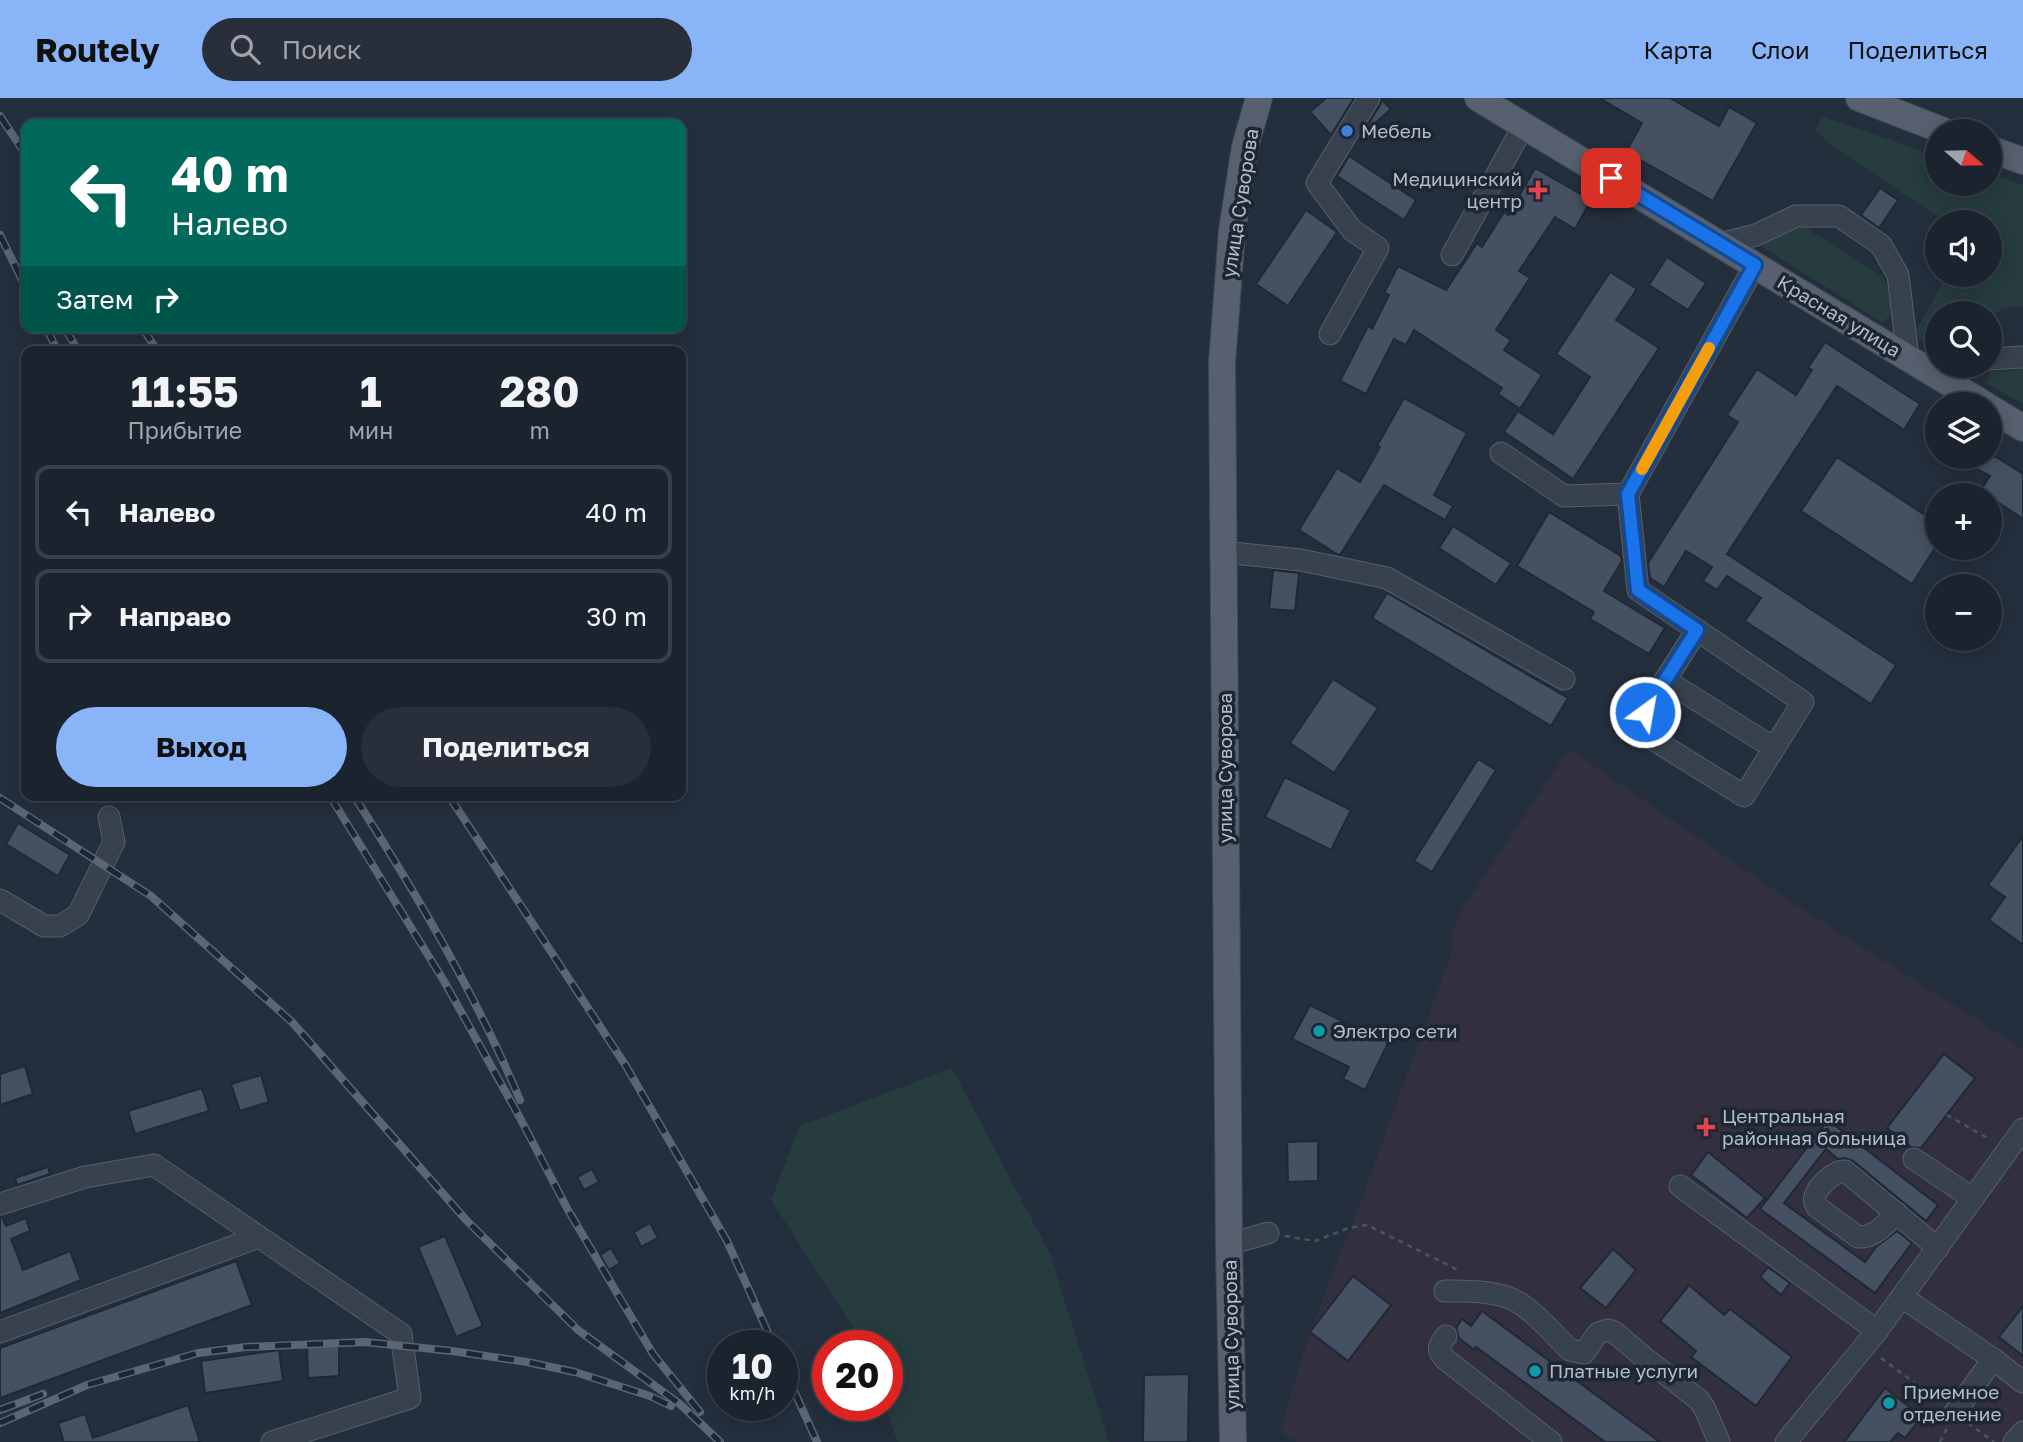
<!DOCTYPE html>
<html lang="ru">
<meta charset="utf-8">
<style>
body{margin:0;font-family:"Golos Text",sans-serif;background:#282f3a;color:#f1f3f6;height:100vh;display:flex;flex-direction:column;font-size:26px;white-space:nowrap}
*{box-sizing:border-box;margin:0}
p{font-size:23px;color:#a0a4aa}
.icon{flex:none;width:38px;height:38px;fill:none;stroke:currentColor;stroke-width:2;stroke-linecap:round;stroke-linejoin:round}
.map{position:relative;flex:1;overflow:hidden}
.side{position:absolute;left:21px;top:248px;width:665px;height:455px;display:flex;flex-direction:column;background:#1b232e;border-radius:14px;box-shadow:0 4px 18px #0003,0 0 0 2px #39404a}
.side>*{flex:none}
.guide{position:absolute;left:21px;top:21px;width:665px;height:214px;border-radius:14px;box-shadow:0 4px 18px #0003,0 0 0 2px #39404a;background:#00695c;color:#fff;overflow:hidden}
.needle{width:46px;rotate:110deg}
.tools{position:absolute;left:1925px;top:21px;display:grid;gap:14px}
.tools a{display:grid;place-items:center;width:77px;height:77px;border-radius:50%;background:#1b232e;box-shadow:0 4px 18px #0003,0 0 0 2px #39404a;font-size:35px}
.speed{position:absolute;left:707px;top:1232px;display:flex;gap:14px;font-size:35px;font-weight:700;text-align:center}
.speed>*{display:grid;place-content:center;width:91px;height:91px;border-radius:50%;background:#1b232e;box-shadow:0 4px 18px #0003,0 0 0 2px #39404a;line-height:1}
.speed small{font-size:18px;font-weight:400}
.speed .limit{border:10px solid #d22;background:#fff;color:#111}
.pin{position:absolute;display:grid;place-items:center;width:60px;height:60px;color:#fff;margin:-30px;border-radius:14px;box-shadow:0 4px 10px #0006}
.me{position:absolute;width:77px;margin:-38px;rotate:32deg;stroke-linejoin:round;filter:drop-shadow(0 0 5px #0008)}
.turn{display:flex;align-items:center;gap:24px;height:147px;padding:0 35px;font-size:32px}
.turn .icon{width:91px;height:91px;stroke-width:2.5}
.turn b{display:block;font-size:49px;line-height:60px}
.then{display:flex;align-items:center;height:66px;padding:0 35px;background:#0003;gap:14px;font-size:26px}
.eta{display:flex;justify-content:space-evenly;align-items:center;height:119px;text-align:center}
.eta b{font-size:42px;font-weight:700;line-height:49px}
.primary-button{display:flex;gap:14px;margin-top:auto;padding:14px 35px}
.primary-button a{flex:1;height:80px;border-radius:42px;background:#8ab4f8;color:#111;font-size:28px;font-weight:700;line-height:80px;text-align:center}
.primary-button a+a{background:#282f3a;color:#f1f3f6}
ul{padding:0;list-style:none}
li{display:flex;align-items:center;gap:21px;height:94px;margin:0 14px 10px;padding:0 21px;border:4px solid #39404a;border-radius:14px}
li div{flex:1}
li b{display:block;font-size:26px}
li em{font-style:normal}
header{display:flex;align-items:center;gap:42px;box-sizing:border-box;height:98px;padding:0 35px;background:#8ab4f8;color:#111}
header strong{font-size:33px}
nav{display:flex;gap:38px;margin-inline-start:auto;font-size:24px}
.search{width:490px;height:63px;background:#282f3a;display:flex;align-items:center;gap:18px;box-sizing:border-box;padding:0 24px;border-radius:38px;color:#a0a4aa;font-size:26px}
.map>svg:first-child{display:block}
.medical{fill:#32303f}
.green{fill:#263c3f}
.building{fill:#455162;stroke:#1f2835;stroke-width:2}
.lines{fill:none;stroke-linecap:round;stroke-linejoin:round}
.minor-casing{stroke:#565f6c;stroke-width:23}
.major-casing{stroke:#414a57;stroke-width:28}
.path{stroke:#44595c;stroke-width:2.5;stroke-dasharray:5 5;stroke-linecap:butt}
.minor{stroke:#38414e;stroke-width:21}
.major{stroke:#56606e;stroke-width:26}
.rail-casing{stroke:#5a6575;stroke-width:8}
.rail{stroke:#1d2633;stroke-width:5;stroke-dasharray:16;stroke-linecap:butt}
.route-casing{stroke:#114b97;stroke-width:18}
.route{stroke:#1a73e8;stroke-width:12}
.slow{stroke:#f59e0b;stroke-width:12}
.shop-dot{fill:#3f7fe0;stroke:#1d2633;stroke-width:2.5}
.health-dot{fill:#e0444e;stroke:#1d2633;stroke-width:2.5}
.culture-dot{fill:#0f9aa8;stroke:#1d2633;stroke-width:2.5}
.labels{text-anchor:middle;stroke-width:7;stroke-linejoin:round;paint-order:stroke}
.poi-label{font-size:19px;fill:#b4bcc9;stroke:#1d2633;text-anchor:start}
.street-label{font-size:19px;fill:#b4bcc9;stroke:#1d2633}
</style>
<header>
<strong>Routely</strong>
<div class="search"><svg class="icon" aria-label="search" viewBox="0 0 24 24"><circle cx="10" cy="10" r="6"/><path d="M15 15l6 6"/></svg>Поиск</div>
<nav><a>Карта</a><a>Слои</a><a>Поделиться</a></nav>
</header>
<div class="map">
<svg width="2023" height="1344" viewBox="0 0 2023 1344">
<rect width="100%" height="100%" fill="#242f3e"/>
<!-- medical -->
<polygon class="medical" points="1569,651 1796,807 2023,951 2023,1344 1296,1344 1280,1333 1310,1234 1359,1108 1453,851 1451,836 1461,813"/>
<!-- green -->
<g class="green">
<polygon points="1823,19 1937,58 1937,86 1990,86 1990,75 2023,87 2023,208 2004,210 1993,217 1999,225 1990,230 1990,215 1937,215 1937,252 1913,238 1947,177 1990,177 1990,124 1946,124 1834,49 1815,32"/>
<polygon points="1801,127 1884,179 1892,203 1889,218 1883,225 1764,150 1765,140"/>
<polygon points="2023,271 2023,306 1986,285 1990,274"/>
<polygon points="952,970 1050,1156 1109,1344 898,1344 884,1307 887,1307 887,1248 862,1248 858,1237 771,1102 800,1028"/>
</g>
<!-- building -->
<g class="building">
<polygon points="1326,0 1354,0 1331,37 1310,14"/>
<polygon points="1599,0 1670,0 1719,28 1729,9 1757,25 1713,103 1626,54 1642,25"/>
<polygon points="1382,2 1391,11 1361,38 1380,7"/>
<polygon points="1349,58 1416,102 1404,122 1337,78"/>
<polygon points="1535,70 1591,102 1575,131 1555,119 1519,173 1530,180 1496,232 1511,242 1504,252 1542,277 1520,311 1498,296 1502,290 1414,232 1406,247 1394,241 1366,296 1340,283 1368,228 1372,231 1389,197 1384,195 1398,168 1446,192 1477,145 1482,149 1504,114 1508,117"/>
<polygon points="1880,90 1898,102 1879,130 1861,117"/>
<polygon points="1306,112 1337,134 1288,208 1256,186"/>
<polygon points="1667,159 1706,185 1688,212 1649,187"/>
<polygon points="1610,174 1637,191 1616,222 1659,250 1573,381 1504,334 1518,313 1553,336 1590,279 1556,256"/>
<polygon points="1825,244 1920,306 1904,332 1837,288 1727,456 1896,567 1871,606 1745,523 1761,500 1727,478 1717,492 1703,483 1712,469 1686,453 1664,489 1650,480 1648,465 1738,324 1727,317 1757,271 1796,297 1812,272 1808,270"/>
<polygon points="1404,300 1467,335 1434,397 1453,408 1445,422 1384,387 1340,457 1337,456 1299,432 1337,370 1360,384 1380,349 1377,348"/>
<polygon points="1837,359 1937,425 1937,447 1912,486 1801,413"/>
<polygon points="1956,359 1996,359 2023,376 2023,421 1990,399 1990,397 1980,393 1990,378"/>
<polygon points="1549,414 1621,458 1622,463 1604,493 1665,530 1649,556 1590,521 1594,514 1517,468"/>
<polygon points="1453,428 1511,465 1496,487 1439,450"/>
<polygon points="1273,472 1299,475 1295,513 1269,511"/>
<polygon points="1387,495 1568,600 1551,628 1372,520"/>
<polygon points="1333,581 1378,610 1334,675 1290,645"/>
<polygon points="1478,661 1496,672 1432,774 1414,763"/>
<polygon points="1285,679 1351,712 1331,752 1265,719"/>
<polygon points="18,725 70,757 58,778 6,746"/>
<polygon points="2023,738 2023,847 1989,822 2005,799 1988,787"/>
<polygon points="1310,907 1366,935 1368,930 1390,941 1365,992 1343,981 1349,969 1292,941"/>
<polygon points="1944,956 1975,980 1921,1050 1911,1049 1887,1030"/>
<polygon points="25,968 33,996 0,1007 0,976"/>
<polygon points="261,977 269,1004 240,1013 231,986"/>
<polygon points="202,990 209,1013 135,1036 128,1013"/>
<polygon points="1828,1022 1938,1107 1926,1123 1853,1063 1845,1060 1838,1061 1826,1051 1784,1105 1865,1164 1876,1149 1897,1133 1912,1145 1875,1195 1760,1111"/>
<polygon points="1318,1043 1318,1083 1288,1084 1287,1044"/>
<polygon points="1708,1054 1765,1100 1747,1120 1691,1077"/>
<polygon points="48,1069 50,1076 17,1087 15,1080"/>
<polygon points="592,1071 599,1084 584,1092 577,1079"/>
<polygon points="0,1119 2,1119 6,1128 26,1120 30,1133 11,1141 23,1172 70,1153 81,1182 0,1215"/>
<polygon points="650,1125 658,1140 641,1149 634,1134"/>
<polygon points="445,1138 483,1228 456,1239 418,1149"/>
<polygon points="611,1150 620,1165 609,1172 600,1157"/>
<polygon points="1613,1151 1636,1172 1606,1210 1580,1190"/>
<polygon points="236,1163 252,1207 0,1300 0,1250"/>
<polygon points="1768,1169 1790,1185 1781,1197 1760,1179"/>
<polygon points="1353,1178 1391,1207 1348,1263 1310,1234"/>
<polygon points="1689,1187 1724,1217 1730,1211 1792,1259 1756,1308 1691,1259 1696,1253 1660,1223"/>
<polygon points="2023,1208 2023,1258 1999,1239"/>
<polygon points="1482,1213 1630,1322 1660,1344 1605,1344 1476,1249 1474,1252 1459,1240 1456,1230 1462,1221 1471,1228"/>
<polygon points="339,1247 339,1278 308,1280 307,1248"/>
<polygon points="279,1252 283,1283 205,1295 201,1263"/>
<polygon points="1189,1276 1188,1344 1143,1344 1144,1277"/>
<polygon points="1885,1290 1922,1319 1905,1340 1898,1335 1890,1344 1844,1344"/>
<polygon points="188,1307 200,1344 64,1344 58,1325 85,1316 93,1340"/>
</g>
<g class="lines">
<!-- minor casing -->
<g class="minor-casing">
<g id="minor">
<polyline points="1720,146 1756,137 1796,118 1839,118 1881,147 1898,177 1908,260"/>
<polyline points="1452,157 1524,27"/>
<polyline points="1330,236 1378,150 1352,132 1317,85 1369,0"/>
<polyline points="1990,261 2023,259"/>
<polyline points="1501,355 1564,398 1628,396"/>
<polyline points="1223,454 1301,462 1387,480 1564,581"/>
<polyline points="1697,532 1635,630 1744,698 1803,604 1638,492 1628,396 1755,167"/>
<polyline points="1665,582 1774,650"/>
<polyline points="0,802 44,828 60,828 78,817 114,744 109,719"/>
<polyline points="1914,1061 1972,1100"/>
<polyline points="1680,1088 1877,1233"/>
<polyline points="0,1106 85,1079 154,1067 401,1236 410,1300 272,1344"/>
<path d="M1897 1115C1885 1126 1875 1140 1858 1139L1817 1109C1815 1105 1813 1103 1815 1098 1818 1088 1835 1072 1845 1073L1938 1150"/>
<polyline points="1229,1146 1268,1135"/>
<path d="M1445 1193C1468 1193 1501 1192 1521 1206 1539 1218 1554 1237 1570 1252L1584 1255 1598 1235 1608 1232 1614 1234 1646 1261 1699 1302 1705 1311 1719 1344"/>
<polyline points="1902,1199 1993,1261 2023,1284"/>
<polyline points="0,1234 259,1139"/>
<path d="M1446 1238C1439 1247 1436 1251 1445 1261L1551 1344"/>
<polyline points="1955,1314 1993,1261"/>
<polyline points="1786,1344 1877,1233 2023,1031"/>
<polyline points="2014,1344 2023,1334"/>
</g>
</g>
<!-- major casing -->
<g class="major-casing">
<g id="major">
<polyline points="1478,0 1984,306"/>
<polyline points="1859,0 1944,33"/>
<polyline points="1990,51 2023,63"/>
<polyline points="1990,310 2023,330"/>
<polyline points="1233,1344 1229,1146 1222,265 1232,133 1245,49 1259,0"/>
</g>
</g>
<!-- path -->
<g class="path">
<polyline points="1947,1017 1991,1042"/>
<polyline points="1285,1138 1315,1143 1349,1130 1367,1127 1460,1173"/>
<polyline points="1881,1260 1941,1304"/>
<polyline points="1968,1325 1994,1344"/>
<polyline points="1940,1344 1947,1330"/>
</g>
<!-- minor -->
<use href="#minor" class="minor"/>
<!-- major -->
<use href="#major" class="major"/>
<!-- rail casing -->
<g class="rail-casing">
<g id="rail">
<polyline points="0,18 26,57"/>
<polyline points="0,137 26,190"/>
<polyline points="46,229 58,254"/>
<polyline points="64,229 79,254"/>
<polyline points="142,229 158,254"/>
<polyline points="330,698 444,883 520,1020 568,1112 653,1256 700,1314"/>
<path d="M354 698C416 795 475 895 520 1002"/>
<polyline points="449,698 626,968 727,1143 774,1248"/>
<polyline points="0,700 151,798 292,924 467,1123 578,1232 681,1307 720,1344"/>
<polyline points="782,1266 817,1344"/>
<polyline points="0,1312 43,1296"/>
<polyline points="0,1325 87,1287 198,1255 246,1249 365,1244 452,1253 527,1264 575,1274 650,1298 671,1308"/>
</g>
</g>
<!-- rail -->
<use href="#rail" class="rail"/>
</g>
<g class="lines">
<!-- route casing -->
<g class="route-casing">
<polyline id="route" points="1611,80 1755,167 1628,396 1638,492 1697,532 1645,614"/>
</g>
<!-- route -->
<use href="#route" class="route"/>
<!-- slow -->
<polyline class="slow" points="1642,371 1709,250"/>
</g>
<!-- markers -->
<circle class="shop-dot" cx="1347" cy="33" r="7"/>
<g class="health-dot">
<path d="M1534.5 81.5h7v7h7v7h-7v7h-7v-7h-7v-7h7z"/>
<path d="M1702.5 1018.5h7v7h7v7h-7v7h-7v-7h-7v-7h7z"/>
</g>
<g class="culture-dot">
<circle cx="1319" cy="933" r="7"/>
<circle cx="1535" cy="1273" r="7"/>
<circle cx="1889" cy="1305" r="7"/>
</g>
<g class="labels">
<!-- poi labels -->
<g class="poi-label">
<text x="1361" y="40">Мебель</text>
<text x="1522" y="88" text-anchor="end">Медицинский<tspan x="1522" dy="22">центр</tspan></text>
<text x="1333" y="940">Электро сети</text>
<text x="1722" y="1025">Центральная<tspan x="1722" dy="22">районная больница</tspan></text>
<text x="1549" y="1280">Платные услуги</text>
<text x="1903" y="1301">Приемное<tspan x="1903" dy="22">отделение</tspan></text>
</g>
<!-- street labels -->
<g class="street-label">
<text transform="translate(1240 105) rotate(-81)" y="7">улица Суворова</text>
<text transform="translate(1839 218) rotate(31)" y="7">Красная улица</text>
<text transform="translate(1225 670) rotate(-90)" y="7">улица Суворова</text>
<text transform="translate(1231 1237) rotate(-91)" y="7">улица Суворова</text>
</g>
</g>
</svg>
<div class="tools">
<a><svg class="needle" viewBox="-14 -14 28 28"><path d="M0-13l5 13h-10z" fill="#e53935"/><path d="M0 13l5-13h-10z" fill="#a0a4aa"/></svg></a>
<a><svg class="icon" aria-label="sound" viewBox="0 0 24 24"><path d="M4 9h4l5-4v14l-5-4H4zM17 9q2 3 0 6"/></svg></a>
<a><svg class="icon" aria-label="search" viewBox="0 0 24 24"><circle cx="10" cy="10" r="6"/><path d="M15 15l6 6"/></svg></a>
<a><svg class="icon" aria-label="layers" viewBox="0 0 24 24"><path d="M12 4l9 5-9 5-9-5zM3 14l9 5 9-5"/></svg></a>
<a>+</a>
<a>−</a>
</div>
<div class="speed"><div>10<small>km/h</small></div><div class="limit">20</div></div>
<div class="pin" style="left:1611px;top:80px;background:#d93025"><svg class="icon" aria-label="arrive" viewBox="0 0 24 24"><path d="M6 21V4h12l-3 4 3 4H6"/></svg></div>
<svg class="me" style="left:1645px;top:614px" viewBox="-20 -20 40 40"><circle r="17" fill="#1a73e8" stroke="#fff" stroke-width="3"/><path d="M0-11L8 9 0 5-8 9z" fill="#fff"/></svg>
<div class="guide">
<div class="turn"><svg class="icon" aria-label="left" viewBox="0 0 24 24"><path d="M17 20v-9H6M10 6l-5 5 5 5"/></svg><div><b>40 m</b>Налево</div></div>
<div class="then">Затем<svg class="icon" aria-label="right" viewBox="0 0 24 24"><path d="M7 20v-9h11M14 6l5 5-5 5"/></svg></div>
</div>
<section class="side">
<div class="eta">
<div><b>11:55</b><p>Прибытие</p></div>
<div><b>1</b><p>мин</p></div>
<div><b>280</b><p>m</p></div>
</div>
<ul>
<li><svg class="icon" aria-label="left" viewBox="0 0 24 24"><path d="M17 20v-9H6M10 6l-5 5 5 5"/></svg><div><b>Налево</b></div><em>40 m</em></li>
<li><svg class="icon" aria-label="right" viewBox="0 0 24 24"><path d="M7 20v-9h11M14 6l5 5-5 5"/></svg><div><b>Направо</b></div><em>30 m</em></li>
</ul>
<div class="primary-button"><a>Выход</a><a>Поделиться</a></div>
</section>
</div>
